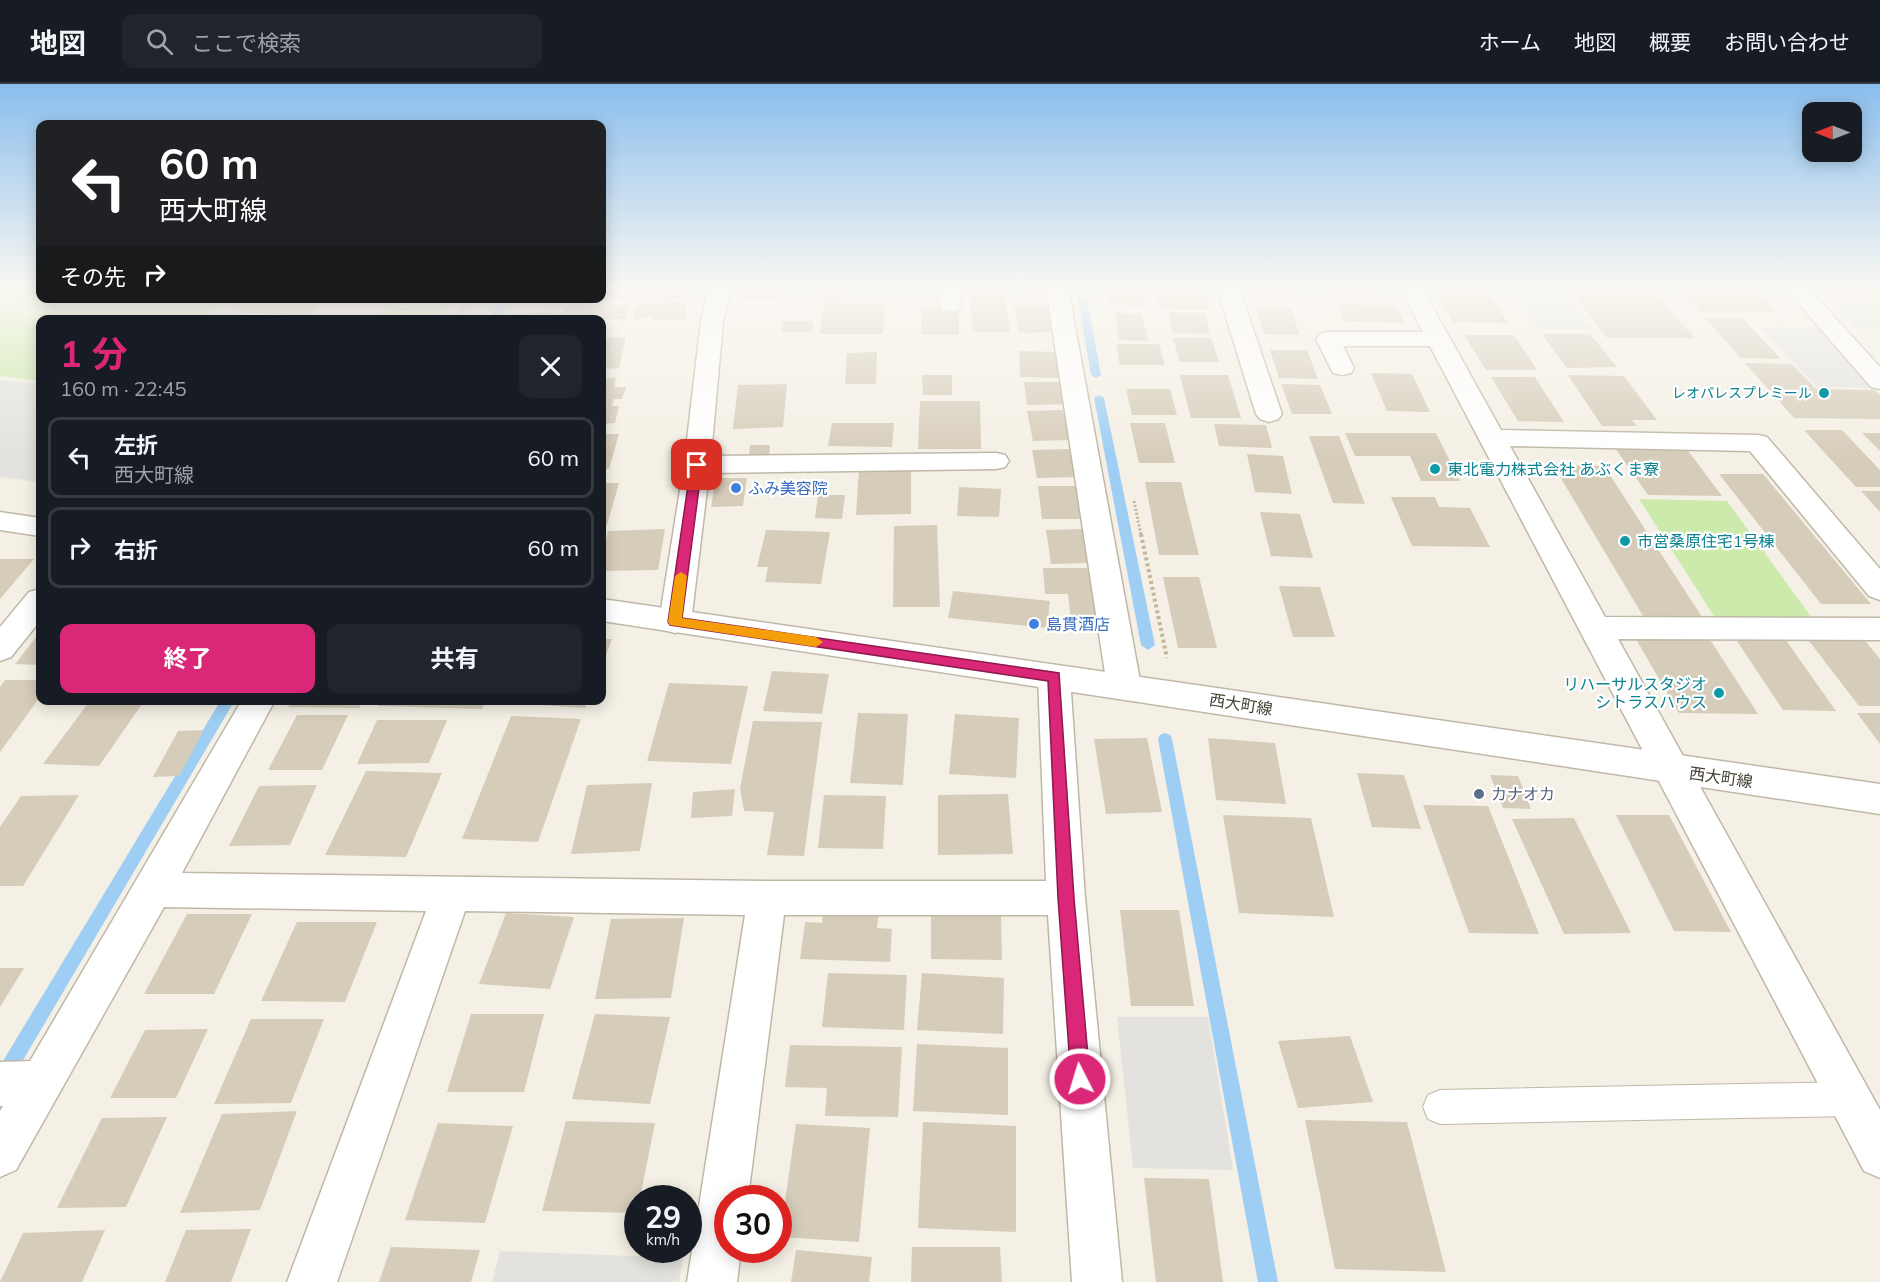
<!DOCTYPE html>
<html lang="ja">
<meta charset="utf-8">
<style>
body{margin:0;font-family:Mulish,"Noto Sans JP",sans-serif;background:#20242c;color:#f1f3f6;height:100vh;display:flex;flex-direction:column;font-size:22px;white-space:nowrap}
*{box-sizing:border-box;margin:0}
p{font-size:20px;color:#9ea1a6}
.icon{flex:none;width:33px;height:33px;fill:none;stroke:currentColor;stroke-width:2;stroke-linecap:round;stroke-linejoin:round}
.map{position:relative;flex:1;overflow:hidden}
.details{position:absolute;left:36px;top:231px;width:570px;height:390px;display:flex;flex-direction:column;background:#171b24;border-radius:12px;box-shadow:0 3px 15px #0003}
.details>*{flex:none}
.hud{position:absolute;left:36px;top:36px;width:570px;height:183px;border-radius:12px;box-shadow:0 3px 15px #0003;background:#202124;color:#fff;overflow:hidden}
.needle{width:39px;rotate:270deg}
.controls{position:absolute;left:1802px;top:18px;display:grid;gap:12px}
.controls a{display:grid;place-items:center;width:60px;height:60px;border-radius:12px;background:#171b24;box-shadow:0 3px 15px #0003;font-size:30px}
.speed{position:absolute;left:624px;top:1101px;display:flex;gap:12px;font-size:30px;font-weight:700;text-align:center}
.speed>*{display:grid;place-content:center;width:78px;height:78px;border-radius:50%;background:#171b24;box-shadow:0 3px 15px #0003;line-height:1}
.speed small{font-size:15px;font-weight:400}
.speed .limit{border:9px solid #d22;background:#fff;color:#111}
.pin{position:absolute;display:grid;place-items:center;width:51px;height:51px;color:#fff;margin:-26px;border-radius:12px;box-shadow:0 3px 9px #0006}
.me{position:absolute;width:66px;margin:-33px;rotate:355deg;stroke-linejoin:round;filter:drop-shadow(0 0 4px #0008)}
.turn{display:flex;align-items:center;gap:21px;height:126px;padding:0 24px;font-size:27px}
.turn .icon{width:78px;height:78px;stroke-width:2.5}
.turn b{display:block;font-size:42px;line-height:51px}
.then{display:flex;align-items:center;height:57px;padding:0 24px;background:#0003;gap:12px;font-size:22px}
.round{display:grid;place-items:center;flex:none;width:63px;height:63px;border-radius:12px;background:#20242c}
.headline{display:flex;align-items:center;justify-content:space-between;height:102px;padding:0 24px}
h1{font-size:36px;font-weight:700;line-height:45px;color:#db2777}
.button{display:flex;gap:12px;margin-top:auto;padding:12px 24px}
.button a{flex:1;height:69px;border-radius:12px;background:#db2777;color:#fff;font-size:24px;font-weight:700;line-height:69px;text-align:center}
.button a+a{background:#20242c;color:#f1f3f6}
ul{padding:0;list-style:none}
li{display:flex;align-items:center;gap:18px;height:81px;margin:0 12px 9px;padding:0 12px;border:3px solid #363941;border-radius:12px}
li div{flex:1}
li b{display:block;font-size:22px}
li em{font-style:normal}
header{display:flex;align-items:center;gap:36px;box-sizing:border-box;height:84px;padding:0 30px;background:#171b24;border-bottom:2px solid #363941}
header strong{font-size:28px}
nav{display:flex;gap:33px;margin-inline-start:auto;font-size:21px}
.search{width:420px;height:54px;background:#20242c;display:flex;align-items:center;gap:15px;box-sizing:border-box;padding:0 21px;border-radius:12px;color:#9ea1a6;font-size:22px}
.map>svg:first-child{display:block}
.green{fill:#cceaab}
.parking{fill:#e4e2de}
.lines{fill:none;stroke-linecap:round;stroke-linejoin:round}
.stream{fill:#9ecef4;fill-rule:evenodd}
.building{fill:#d6ccba}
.service-casing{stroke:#c0b8a7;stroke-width:2}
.minor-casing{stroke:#c0b8a7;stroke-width:3}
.tertiary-casing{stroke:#c0b8a7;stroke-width:3}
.path-far1{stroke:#c2b598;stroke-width:3;stroke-dasharray:2 2;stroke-linecap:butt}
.path{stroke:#c2b598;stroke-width:4;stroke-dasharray:3 3;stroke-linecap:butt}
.service{fill:#fff;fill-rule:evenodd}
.minor{fill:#fff;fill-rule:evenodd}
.tertiary{fill:#fff;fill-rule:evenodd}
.route{fill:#db2777;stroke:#8e194d;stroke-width:1.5}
.slow{fill:#f59e0b}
.culture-dot{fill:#0f9aa8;stroke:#fff;stroke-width:2}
.shop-dot{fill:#3f7fe0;stroke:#fff;stroke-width:2}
.service-dot{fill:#5c6f8a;stroke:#fff;stroke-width:2}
.labels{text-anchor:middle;stroke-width:4.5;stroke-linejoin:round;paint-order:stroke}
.far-culture-label{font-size:14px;fill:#0d838f;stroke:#fff;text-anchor:end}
.culture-label{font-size:16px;fill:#0d838f;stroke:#fff;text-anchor:start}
.shop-label{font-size:16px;fill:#366cbe;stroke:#fff;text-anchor:start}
.street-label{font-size:16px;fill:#464034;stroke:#fff}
.service-label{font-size:16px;fill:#4e5e75;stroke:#fff;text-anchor:start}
</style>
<header>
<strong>地図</strong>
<div class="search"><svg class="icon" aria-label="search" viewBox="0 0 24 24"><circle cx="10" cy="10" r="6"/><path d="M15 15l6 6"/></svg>ここで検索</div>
<nav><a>ホーム</a><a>地図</a><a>概要</a><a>お問い合わせ</a></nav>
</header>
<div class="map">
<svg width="1880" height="1198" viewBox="0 0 1880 1198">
<rect width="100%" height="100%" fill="#f4f0e5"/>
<!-- green -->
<g class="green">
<polygon points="0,204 40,204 40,214 225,215 203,235 40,236 40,297 0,292"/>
<path d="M442 215H451L434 235H375C391 219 422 228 442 215Z"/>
<polygon points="1639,415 1727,417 1812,534 1714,532"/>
</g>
<!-- parking -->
<g class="parking">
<polygon points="1509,204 1562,204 1594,245 1539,245"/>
<polygon points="1831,218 1880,221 1880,245 1854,244"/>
<polygon points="1759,243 1818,243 1880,304 1817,303"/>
<polygon points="0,296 40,300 40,398 0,393"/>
<polygon points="1117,933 1208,933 1233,1086 1133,1084"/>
<polygon points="500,1167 683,1174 679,1198 492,1198"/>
</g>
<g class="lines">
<!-- stream -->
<g class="stream">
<polygon points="1076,204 1085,204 1101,291 1096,294 1091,291"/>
<polygon points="500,214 509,214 499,236 490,236"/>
<polygon points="1099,311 1104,314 1155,561 1148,566 1141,561 1094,314"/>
<polygon points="221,616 235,616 6,1005 0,1008 0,982"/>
<polygon points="1165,649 1170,651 1172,655 1278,1198 1258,1198 1158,655 1160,651"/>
</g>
</g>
<!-- building -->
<g class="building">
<polygon points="602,204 659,204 658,213 542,222 544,214 602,214"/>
<polygon points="663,204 690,204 690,214 663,216"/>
<polygon points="746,204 784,204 781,216 742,216"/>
<polygon points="969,204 1004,204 1010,248 973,248"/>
<polygon points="1020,204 1052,204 1054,214 1021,214"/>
<polygon points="1108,204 1149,204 1149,206 1141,206 1144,222 1110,221"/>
<polygon points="1155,204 1203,204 1210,226 1160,225"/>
<polygon points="1249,204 1289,204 1294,217 1253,217"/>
<polygon points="1322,204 1372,204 1378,215 1326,214"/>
<polygon points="1569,204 1650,204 1695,254 1607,254"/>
<polygon points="1679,204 1754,204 1778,229 1700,228"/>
<polygon points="1821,204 1850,204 1862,216 1831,214"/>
<polygon points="1860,204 1880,204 1880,218 1876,218"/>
<polygon points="1434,205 1487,206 1508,239 1453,238"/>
<polygon points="813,206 840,206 839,217 811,217"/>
<polygon points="251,214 324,214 307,232 237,228"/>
<polygon points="686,217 686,236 653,236 653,233 634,235 636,221"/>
<polygon points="824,219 885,219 883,250 819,250"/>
<polygon points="629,220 625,235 559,236 564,224"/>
<polygon points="1338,220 1396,221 1404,239 1345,237"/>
<polygon points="1049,221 1056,248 1019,249 1014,222"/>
<polygon points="922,224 959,224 959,251 921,250"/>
<polygon points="1256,224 1291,225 1300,251 1264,250"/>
<polygon points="555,228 553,236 512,236 514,230"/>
<polygon points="1168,228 1205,229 1210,250 1172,249"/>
<polygon points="1115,229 1142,230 1148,257 1119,256"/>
<polygon points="1705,234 1743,235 1781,275 1741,274"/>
<polygon points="783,237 813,237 812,248 781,248"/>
<polygon points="1542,250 1590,250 1617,283 1567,284"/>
<polygon points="1464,251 1514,251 1537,286 1486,286"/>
<polygon points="626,253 619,284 602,285 602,254"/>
<polygon points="1173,254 1211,254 1219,278 1180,278"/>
<polygon points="1116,260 1159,260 1165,281 1120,281"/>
<polygon points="1270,266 1307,266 1318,295 1279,294"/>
<polygon points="1019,267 1058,268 1060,294 1020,293"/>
<polygon points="877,268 876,300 845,300 847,269"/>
<polygon points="1745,279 1792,280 1816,305 1875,306 1880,311 1880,335 1794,334"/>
<polygon points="1371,289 1412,290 1430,328 1387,327"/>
<polygon points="922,291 952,291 952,311 923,311"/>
<polygon points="1180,291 1228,291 1241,334 1191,334"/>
<polygon points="1568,291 1624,292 1657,336 1632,336 1637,342 1602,342"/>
<polygon points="1491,293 1535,293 1564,338 1518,337"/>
<polygon points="602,294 616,294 614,303 626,303 622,315 614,315 612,322 619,322 615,339 602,340"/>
<polygon points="1024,298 1065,298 1069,320 1027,321"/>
<polygon points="787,300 783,343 733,345 738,301"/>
<polygon points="1281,300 1320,301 1332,330 1292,330"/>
<polygon points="1126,305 1170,305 1177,331 1132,331"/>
<polygon points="920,317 980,317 981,365 918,365"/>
<polygon points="1063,326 1070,356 1033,357 1027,327"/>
<polygon points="832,339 894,339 892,363 828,362"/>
<polygon points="1130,339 1165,339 1175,379 1139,379"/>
<polygon points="1214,340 1266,341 1272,364 1219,362"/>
<polygon points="1804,346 1842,346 1880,386 1880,403 1856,403"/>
<polygon points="1345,349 1436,349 1460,397 1421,397 1410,372 1355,372"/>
<polygon points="1862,349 1880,349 1880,367"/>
<polygon points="602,350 619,350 609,385 602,385"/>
<polygon points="1309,352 1339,352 1365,420 1333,419"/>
<polygon points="750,361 770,361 769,373 749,373"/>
<polygon points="1615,364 1686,364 1722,412 1648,411"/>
<polygon points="1071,365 1077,393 1037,394 1032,366"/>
<polygon points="1247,370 1283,372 1292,410 1255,408"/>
<polygon points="1553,381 1604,382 1702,533 1643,532"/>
<polygon points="859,385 911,385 911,430 856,431"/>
<polygon points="1719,390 1763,390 1871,520 1821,520"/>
<polygon points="716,394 747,394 743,422 711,423"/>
<polygon points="1145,398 1181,398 1199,471 1159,471"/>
<polygon points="602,399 619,399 607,441 602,442"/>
<polygon points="1038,402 1078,402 1083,435 1042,435"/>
<polygon points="959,403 1001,405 999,433 957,432"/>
<polygon points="1861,407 1880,407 1880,428"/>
<polygon points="818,411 845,411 842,435 815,434"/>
<polygon points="1391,413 1435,413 1439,423 1470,424 1490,463 1412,462"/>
<polygon points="1260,428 1300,430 1313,474 1271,472"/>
<polygon points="937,441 940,523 893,523 894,442"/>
<polygon points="665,445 658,486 602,487 602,475 608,447"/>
<polygon points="1083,445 1089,479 1051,480 1046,446"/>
<polygon points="766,446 830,448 821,500 765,498 768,483 757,483"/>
<polygon points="0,475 34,475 0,515"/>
<polygon points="1043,484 1094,484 1100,537 1071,537 1068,510 1045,510"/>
<polygon points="1163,493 1199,493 1217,564 1178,564"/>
<polygon points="1279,502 1320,503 1335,553 1293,553"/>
<polygon points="953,507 1050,517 1047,544 948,534"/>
<polygon points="40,548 40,581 15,580"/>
<polygon points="1633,550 1707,551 1758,630 1679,629"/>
<polygon points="1806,553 1862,553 1880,575 1880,622 1859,622"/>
<polygon points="1735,554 1785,555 1836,627 1783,626"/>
<polygon points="602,555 612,555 602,582"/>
<polygon points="772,587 829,590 822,630 763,627"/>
<polygon points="5,596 40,596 40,613 0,668 0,603"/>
<polygon points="669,599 748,602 731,680 647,677"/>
<polygon points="292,616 363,616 359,624 288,623"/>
<polygon points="381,616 486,616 482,625 378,622"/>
<polygon points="511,616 588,616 585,624 509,619"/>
<polygon points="89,618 142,620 99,682 43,680"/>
<polygon points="858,629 908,630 903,701 850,699"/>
<polygon points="1857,629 1880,629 1880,660"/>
<polygon points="955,630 1019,634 1016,694 949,690"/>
<polygon points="297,631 348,631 322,686 268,686"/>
<polygon points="511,632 581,635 538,758 462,755"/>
<polygon points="377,636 447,636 429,679 357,680"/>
<polygon points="753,637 822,638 804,772 767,771 774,728 744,727 740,704"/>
<polygon points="204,646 179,692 153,693 178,647"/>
<polygon points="1147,654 1162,728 1106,730 1094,655"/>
<polygon points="1208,654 1275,659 1286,720 1216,716"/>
<polygon points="366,687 442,689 406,773 325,771"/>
<polygon points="1357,689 1404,691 1421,745 1372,743"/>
<polygon points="1490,691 1518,692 1531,725 1503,724"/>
<polygon points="652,699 640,767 571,770 587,701"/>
<polygon points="317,701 290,761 229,762 259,702"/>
<polygon points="735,705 732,732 691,734 693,708"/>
<polygon points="1008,710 1013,770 938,771 938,711"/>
<polygon points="79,711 23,802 0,802 0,743 21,712"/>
<polygon points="824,711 886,712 883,765 818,764"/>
<polygon points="1423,721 1488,722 1539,850 1469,849"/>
<polygon points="1223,731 1311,734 1334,833 1239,829"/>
<polygon points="1616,731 1669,731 1731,848 1674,847"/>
<polygon points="1574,734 1631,849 1564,850 1512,735"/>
<polygon points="823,825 879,827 877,844 892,845 890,878 800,875 805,838 822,839"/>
<polygon points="1120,826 1179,826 1194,922 1131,922"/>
<polygon points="506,829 574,833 550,905 479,900"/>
<polygon points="187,830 252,830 214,910 144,910"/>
<polygon points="931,832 1001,832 1002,876 931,875"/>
<polygon points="684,834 671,914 595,915 611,835"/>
<polygon points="297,838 377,838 345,918 261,917"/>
<polygon points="0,884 24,884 0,923"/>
<polygon points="828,889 907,891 904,946 822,943"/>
<polygon points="922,889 1004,894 1003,950 917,946"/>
<polygon points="471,930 544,930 524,1008 447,1008"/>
<polygon points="595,930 670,933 650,1020 572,1015"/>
<polygon points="251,935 324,935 291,1019 214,1020"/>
<polygon points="208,945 176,1014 110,1014 145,946"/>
<polygon points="1350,952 1373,1018 1298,1024 1278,957"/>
<polygon points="917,960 1008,964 1008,1031 913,1027"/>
<polygon points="790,961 902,963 898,1033 825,1032 827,1004 785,1003"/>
<polygon points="297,1027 260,1126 180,1129 222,1030"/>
<polygon points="167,1033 126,1123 57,1124 102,1034"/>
<polygon points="1305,1036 1407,1038 1446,1188 1335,1185"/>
<polygon points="566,1037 655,1039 640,1114 638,1114 637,1129 542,1127"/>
<polygon points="923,1038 1016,1042 1016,1148 918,1144"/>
<polygon points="438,1039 513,1042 485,1139 405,1136"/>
<polygon points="796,1040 870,1044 859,1158 780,1153"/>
<polygon points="1144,1094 1209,1095 1223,1198 1156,1198"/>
<polygon points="251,1145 231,1198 165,1198 186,1146"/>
<polygon points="105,1146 82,1198 0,1198 23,1149"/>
<polygon points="391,1163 480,1166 471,1198 379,1198"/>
<polygon points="912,1163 1000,1163 1002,1198 911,1198"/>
<polygon points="796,1166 872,1173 869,1198 791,1198"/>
</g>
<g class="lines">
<!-- service casing -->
<g class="service-casing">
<polygon id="service" points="1850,998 1862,1003 1867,1015 1862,1027 1850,1032 1440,1040 1428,1035 1423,1023 1428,1011 1440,1006"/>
</g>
<!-- minor casing -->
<g class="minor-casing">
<g id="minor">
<polygon points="709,204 731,204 723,237 711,372 996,369 1005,371 1009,377 1005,383 996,385 709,389 691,538 686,546 675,549 664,546 659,538 684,381 701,237"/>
<polygon points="938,204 960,204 961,221 958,226 950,228 942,226 939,221"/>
<polygon points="1046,204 1068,204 1141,602 1136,611 1124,615 1112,611 1107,602"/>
<polygon points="1217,204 1239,204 1282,330 1278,335 1269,338 1260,335 1256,330"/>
<polygon points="1400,204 1422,204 1501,346 1758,351 1767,353 1880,485 1880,516 1869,512 1750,367 1510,362 1605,533 1880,534 1880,556 1618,555 1880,1026 1880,1094 1864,1087 1430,262 1343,262 1354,284 1351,289 1342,291 1333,289 1316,255 1320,250 1328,248 1423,248"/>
<polygon points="1785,204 1808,204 1880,283 1880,305 1871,303"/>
<polygon points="40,505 40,537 11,573 0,577 0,543 29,508"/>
<polygon points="1054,581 1066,584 1070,593 1085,814 1122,1198 1072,1198 1048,831 784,831 748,1114 728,1114 728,1166 741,1166 737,1198 687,1198 745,831 465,827 337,1198 287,1198 426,827 164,823 16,1086 0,1093 0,1027 3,1022 0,1022 0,978 30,977 242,616 275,616 182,789 767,797 1046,797 1038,593 1042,584"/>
</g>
</g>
<!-- tertiary casing -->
<g class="tertiary-casing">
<g id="tertiary">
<polygon points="0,428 40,434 40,452 0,446"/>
<polygon points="602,515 1880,700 1880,730 602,537"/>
</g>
</g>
<!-- path-far1 -->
<g class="path-far1">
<polyline points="400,221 407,214"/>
<polyline points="454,236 470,214"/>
<polyline points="1134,417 1141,451"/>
</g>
<!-- path -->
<polyline class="path" points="1141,450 1167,574"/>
<!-- service -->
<use href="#service" class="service"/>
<!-- minor -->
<use href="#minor" class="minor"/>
<!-- tertiary -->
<use href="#tertiary" class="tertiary"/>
</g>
<!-- sky -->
<linearGradient id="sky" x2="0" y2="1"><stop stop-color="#8abeed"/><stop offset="0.55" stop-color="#faf8f3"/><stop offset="1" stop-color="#faf8f3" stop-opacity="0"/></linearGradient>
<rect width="1880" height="371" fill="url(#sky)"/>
<!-- route -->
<polygon class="route" points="697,378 702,381 682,534 1059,589 1074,814 1090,995 1087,1001 1080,1004 1074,1001 1071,995 1058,814 1048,597 670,541 668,538 691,381"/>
<!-- slow -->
<polygon class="slow" points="681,488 687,492 682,534 816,553 823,558 816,563 670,541 668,538 675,492"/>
<!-- markers -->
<g class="culture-dot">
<circle cx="1824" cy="309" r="6"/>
<circle cx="1435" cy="385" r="6"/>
<circle cx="1625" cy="457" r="6"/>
<circle cx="1719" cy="609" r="6"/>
</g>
<g class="shop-dot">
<circle cx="736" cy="404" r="6"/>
<circle cx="1034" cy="540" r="6"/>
</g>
<circle class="service-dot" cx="1479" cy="710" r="6"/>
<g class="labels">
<!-- far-culture labels -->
<g class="far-culture-label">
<text x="1812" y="314">レオパレスプレミール</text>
</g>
<!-- culture labels -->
<g class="culture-label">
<text x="1447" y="391">東北電力株式会社 あぶくま寮</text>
<text x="1637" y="463">市営桑原住宅1号棟</text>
<text x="1707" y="606" text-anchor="end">リハーサルスタジオ<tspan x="1707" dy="18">シトラスハウス</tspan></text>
</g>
<!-- shop labels -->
<g class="shop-label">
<text x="748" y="410">ふみ美容院</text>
<text x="1046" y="546">島貫酒店</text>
</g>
<!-- street labels -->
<g class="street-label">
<text transform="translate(1241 620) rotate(9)" y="6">西大町線</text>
<text transform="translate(1721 693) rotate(8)" y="6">西大町線</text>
</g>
<!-- service labels -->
<g class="service-label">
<text x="1491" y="716">カナオカ</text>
</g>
</g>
</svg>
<div class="controls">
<a><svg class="needle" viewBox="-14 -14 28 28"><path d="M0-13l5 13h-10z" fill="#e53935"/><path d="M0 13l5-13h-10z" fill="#9ea1a6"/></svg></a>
</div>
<div class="speed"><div>29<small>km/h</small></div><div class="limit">30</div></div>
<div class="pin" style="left:697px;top:381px;background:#d93025"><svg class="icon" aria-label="arrive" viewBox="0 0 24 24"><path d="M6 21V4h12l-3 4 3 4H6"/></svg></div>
<svg class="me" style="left:1080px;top:995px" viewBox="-20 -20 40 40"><circle r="17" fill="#db2777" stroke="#fff" stroke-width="3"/><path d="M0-11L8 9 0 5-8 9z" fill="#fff"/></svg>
<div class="hud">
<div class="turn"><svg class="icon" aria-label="left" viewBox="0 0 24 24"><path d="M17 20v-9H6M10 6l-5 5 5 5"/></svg><div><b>60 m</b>西大町線</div></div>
<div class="then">その先<svg class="icon" aria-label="right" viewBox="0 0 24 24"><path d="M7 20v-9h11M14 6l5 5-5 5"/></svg></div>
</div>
<section class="details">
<div class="headline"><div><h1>1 分</h1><p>160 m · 22:45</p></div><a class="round"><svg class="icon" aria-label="close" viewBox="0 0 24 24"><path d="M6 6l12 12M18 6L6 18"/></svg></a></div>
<ul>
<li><svg class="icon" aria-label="left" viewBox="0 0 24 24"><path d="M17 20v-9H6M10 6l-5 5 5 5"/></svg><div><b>左折</b><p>西大町線</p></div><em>60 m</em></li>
<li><svg class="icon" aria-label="right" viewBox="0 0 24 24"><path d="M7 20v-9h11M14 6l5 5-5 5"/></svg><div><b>右折</b></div><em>60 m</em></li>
</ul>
<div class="button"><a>終了</a><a>共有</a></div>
</section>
</div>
